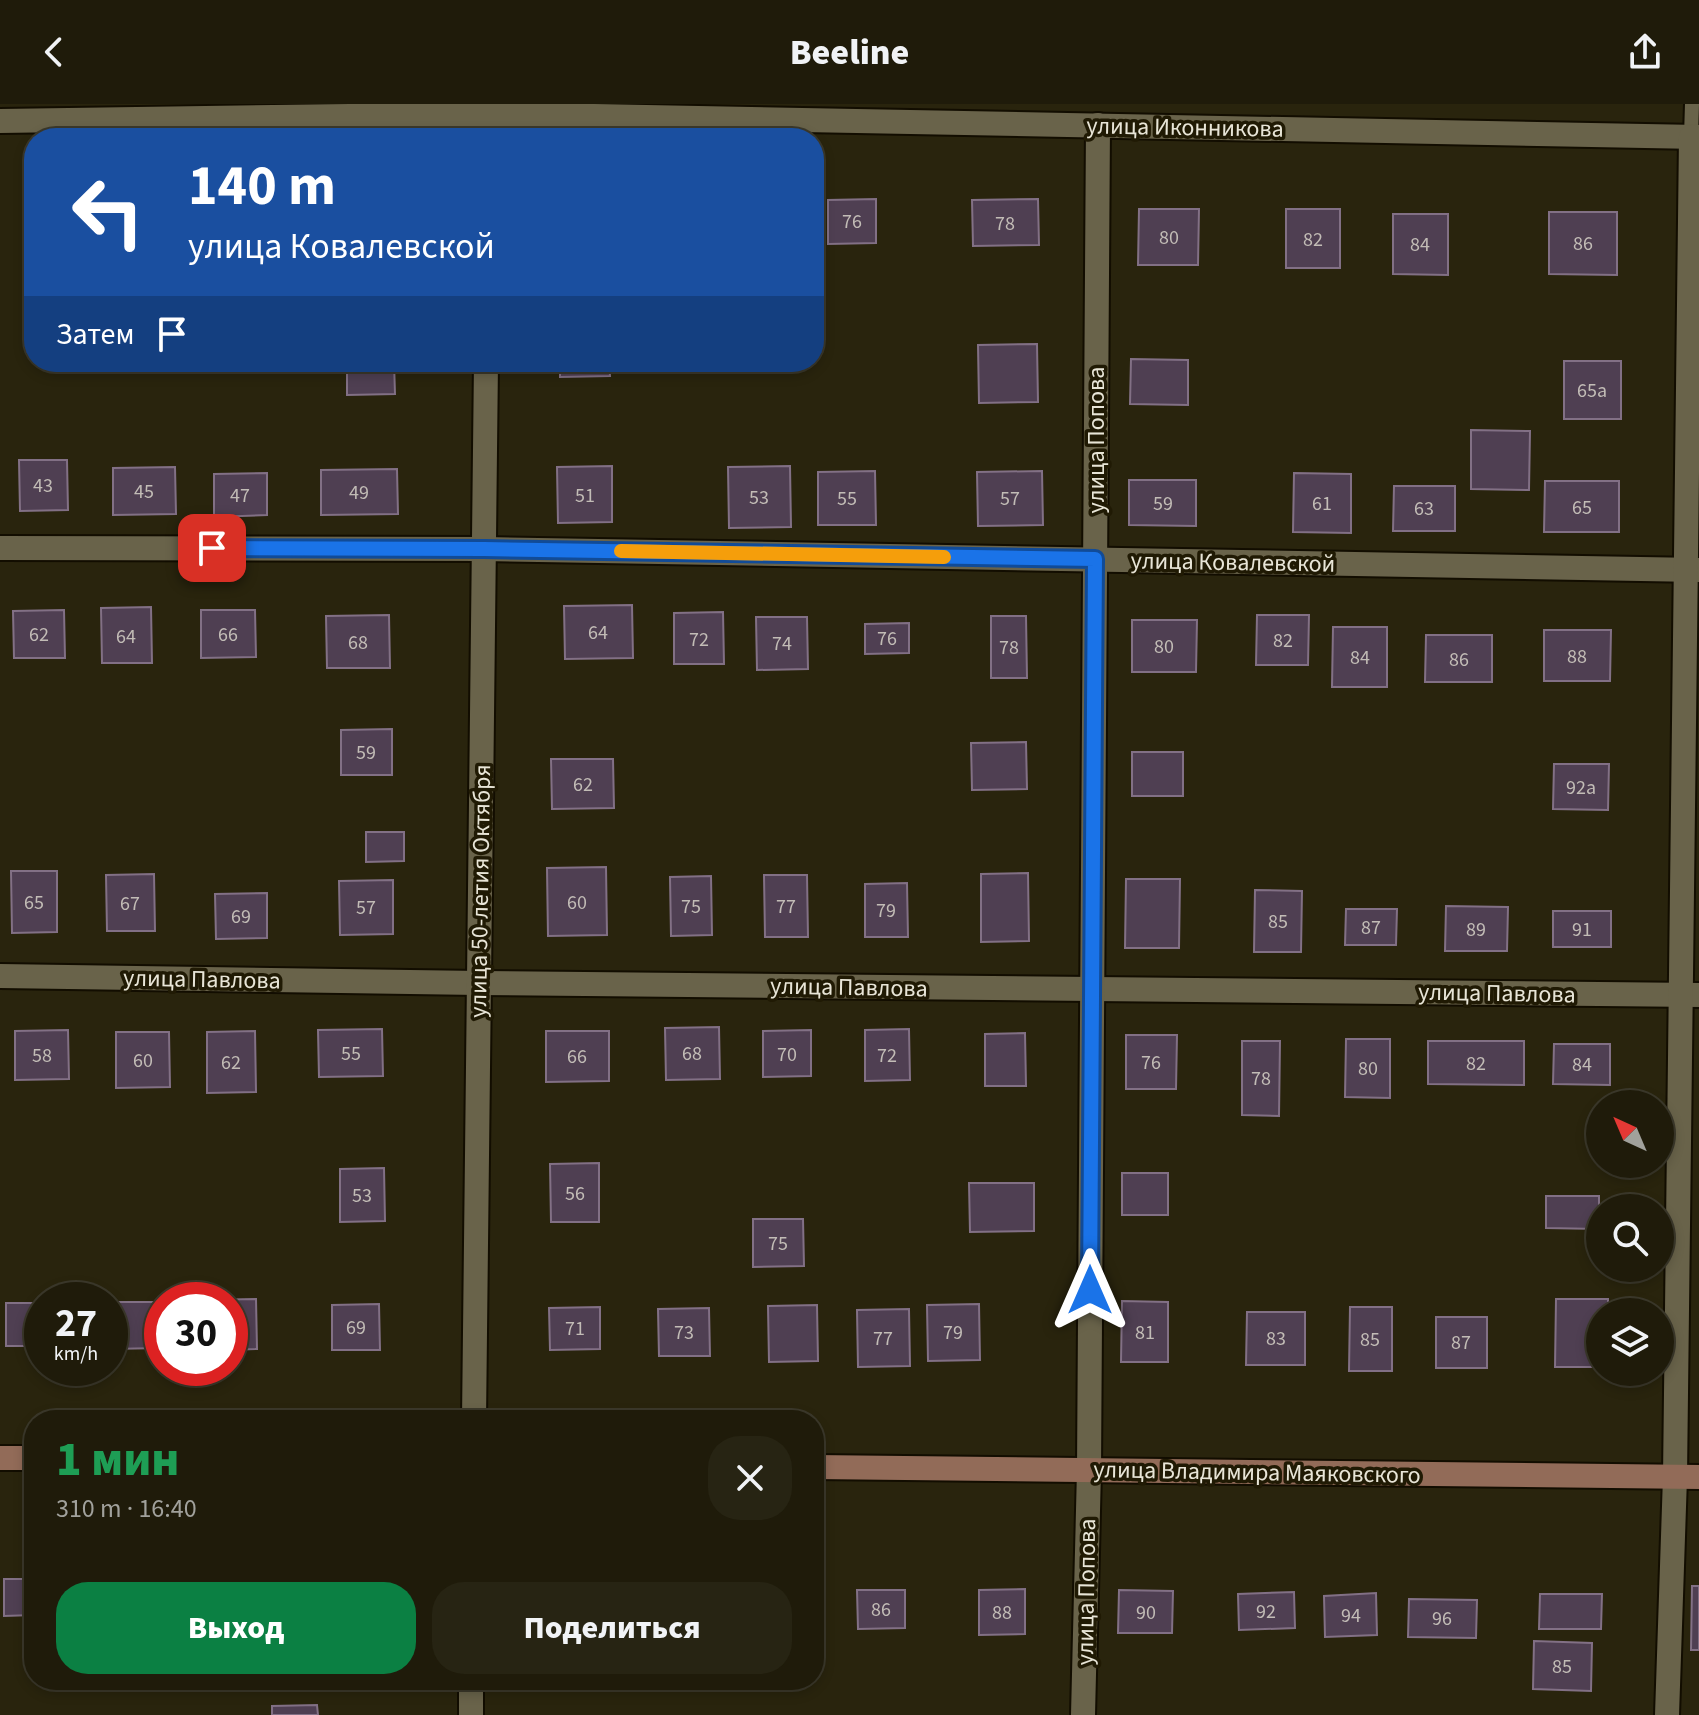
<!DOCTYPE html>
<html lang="ru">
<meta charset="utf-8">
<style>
body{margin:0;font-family:"Source Sans 3",sans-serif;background:#272413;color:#f1f3f6;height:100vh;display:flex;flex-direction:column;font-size:30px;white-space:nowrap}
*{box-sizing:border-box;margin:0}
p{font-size:26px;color:#a1a19c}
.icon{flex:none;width:44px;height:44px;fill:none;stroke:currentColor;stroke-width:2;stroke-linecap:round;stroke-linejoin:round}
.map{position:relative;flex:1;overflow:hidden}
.drawer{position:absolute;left:24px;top:1306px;width:800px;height:280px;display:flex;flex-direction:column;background:#1f1b0a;border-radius:32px;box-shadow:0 4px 12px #0003,0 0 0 2px #3c392b}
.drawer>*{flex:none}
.top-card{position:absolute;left:24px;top:24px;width:800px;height:244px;border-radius:32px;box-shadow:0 4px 12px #0003,0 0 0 2px #3c392b;background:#1a4fa0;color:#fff;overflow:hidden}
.needle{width:52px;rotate:316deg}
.tools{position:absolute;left:1586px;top:986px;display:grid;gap:16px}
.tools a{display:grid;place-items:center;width:88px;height:88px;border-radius:50%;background:#1f1b0a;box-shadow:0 4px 12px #0003,0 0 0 2px #3c392b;font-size:40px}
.speed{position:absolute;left:24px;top:1178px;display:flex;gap:16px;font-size:40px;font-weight:700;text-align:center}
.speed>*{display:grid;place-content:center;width:104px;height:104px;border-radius:50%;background:#1f1b0a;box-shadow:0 4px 12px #0003,0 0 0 2px #3c392b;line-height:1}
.speed small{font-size:20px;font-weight:400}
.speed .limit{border:12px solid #d22;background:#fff;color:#111}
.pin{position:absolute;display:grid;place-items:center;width:68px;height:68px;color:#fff;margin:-34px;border-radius:16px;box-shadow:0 4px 12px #0006}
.me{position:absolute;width:88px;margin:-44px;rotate:0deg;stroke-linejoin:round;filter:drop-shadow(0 0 6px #0008)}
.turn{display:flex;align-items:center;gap:28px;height:168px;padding:0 32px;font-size:36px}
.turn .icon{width:104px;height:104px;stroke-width:2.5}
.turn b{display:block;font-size:56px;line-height:68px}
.then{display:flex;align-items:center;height:76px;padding:0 32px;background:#0003;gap:16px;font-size:30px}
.round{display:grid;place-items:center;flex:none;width:84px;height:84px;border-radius:32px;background:#272413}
.headline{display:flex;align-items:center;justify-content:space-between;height:136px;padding:0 32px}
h1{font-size:48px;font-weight:800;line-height:60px;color:#1e9e55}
.action{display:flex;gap:16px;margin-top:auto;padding:16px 32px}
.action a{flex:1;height:92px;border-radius:32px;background:#0b8043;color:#fff;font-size:32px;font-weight:800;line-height:92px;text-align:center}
.action a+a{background:#272413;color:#f1f3f6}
header{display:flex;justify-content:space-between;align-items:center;height:104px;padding:0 32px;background:#1f1b0a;font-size:36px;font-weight:800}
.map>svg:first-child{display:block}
.building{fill:#4f3f52;stroke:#827085;stroke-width:2}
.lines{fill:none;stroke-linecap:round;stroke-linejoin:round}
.lane-casing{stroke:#120d00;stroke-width:18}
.street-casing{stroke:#120d00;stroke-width:28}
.secondary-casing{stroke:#120d00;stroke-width:28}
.lane{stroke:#69634a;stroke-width:14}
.street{stroke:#69634a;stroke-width:24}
.secondary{stroke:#926b58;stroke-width:24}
.route-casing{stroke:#114b97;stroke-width:20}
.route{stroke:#1a73e8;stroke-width:14}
.slow{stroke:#f59e0b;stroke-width:14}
.labels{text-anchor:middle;stroke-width:7;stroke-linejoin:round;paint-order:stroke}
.number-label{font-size:20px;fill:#c2bcb6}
.street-label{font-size:24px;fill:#e8e5d7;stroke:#201a04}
</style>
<header><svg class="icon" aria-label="back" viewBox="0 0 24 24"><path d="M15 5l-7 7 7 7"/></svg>Beeline<svg class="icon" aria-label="share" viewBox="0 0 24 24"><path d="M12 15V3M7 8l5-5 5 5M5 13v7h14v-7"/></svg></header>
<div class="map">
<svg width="1699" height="1611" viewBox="0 0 1699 1611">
<rect width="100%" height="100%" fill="#29240d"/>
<!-- building -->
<g class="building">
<polygon points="876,95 876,139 828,140 828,96"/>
<polygon points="1038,95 1039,141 973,142 972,96"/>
<polygon points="1139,105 1199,105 1198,161 1138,161"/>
<rect x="1286" y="105" width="54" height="59"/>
<polygon points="1549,108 1617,108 1617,171 1549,170"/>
<polygon points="1393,110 1448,110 1448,171 1393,170"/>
<polygon points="1037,240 1038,298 979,299 978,241"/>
<polygon points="1131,255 1188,256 1188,301 1130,300"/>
<rect x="1564" y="257" width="57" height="58"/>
<polygon points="347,258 394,258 395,290 347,291"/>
<polygon points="560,258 609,258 610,272 560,273"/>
<polygon points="1471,326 1530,327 1529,386 1471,385"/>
<polygon points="19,356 67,356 68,406 20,407"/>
<polygon points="612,362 612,418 558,419 557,363"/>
<polygon points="790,362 791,423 729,424 728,363"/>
<polygon points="175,363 176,410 113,411 113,364"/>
<polygon points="397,365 398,410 321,411 321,366"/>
<polygon points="875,367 876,421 818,421 818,368"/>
<polygon points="1042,367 1043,421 978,422 977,368"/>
<polygon points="267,369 267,411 214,413 214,370"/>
<polygon points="1294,369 1351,370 1351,429 1293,428"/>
<polygon points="1129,376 1196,376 1196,422 1129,421"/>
<polygon points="1545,377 1619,377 1619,428 1544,428"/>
<polygon points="1394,382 1455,382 1455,427 1393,427"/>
<polygon points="632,501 633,554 565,555 564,502"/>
<polygon points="151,503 152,559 102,559 101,504"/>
<polygon points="64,506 65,554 14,554 13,507"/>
<polygon points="201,506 255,506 256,553 201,554"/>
<polygon points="723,508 724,560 674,560 674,509"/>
<polygon points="389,511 390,564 327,564 326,512"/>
<polygon points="1257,511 1309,511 1308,561 1256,561"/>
<polygon points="991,512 1026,512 1027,574 991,574"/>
<polygon points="756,513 807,513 808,565 757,566"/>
<polygon points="1132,516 1197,516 1196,568 1132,568"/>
<polygon points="909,519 909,549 865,550 865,520"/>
<polygon points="1333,523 1387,523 1387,583 1332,583"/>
<polygon points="1544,526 1611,526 1610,577 1544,577"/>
<polygon points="1426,531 1492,531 1492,578 1425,578"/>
<polygon points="392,625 392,671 341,671 341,626"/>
<polygon points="1026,638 1027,685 972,686 971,639"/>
<rect x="1132" y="648" width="51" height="44"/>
<polygon points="551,655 613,655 614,704 552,705"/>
<polygon points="1554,660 1609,660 1608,706 1553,705"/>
<polygon points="366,728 404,728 404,757 366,758"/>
<polygon points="606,763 607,831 548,832 547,764"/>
<polygon points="11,767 57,767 57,828 12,829"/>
<polygon points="1028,769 1029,837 981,838 981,770"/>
<polygon points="154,770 155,827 107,827 106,771"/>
<polygon points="764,771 807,771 808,833 765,833"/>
<polygon points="711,772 712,831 671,832 670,773"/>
<polygon points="1126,775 1180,775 1179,844 1125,844"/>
<polygon points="393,776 393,830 340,831 339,777"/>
<polygon points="907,779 908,833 865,833 865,780"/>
<polygon points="1255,786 1302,787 1301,848 1254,848"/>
<polygon points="267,789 267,834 216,835 215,790"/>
<polygon points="1446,802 1508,803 1507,847 1445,847"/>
<polygon points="1346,805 1397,805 1396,841 1345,841"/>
<rect x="1553" y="807" width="58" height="36"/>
<polygon points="719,923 720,975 666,976 665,924"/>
<polygon points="382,925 383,972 319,973 318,926"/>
<polygon points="909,925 910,976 865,977 865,926"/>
<polygon points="68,926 69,975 15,976 15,927"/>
<polygon points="811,926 811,972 763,973 763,927"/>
<polygon points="255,927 256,988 207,989 207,928"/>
<polygon points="546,927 609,927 609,977 546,978"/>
<polygon points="116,928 169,928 170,983 116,984"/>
<polygon points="1025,929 1026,982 985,982 985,930"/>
<polygon points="1126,931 1177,931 1176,985 1126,985"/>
<polygon points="1346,935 1390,935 1390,994 1345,993"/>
<polygon points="1242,937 1280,937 1279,1012 1242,1011"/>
<polygon points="1428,937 1524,937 1524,981 1428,980"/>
<polygon points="1554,940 1610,940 1610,981 1553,980"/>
<polygon points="599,1059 599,1118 551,1118 550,1060"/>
<polygon points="384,1064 385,1117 340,1118 340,1065"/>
<rect x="1122" y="1069" width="46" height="42"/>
<polygon points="969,1079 1034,1079 1034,1127 970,1128"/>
<polygon points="1546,1092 1599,1092 1599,1125 1546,1124"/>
<polygon points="753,1115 803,1115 804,1162 753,1163"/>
<polygon points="256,1195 257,1245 230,1246 230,1196 202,1196"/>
<polygon points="1556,1195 1608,1195 1608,1208 1600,1208 1600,1263 1555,1263"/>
<polygon points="1122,1197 1168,1198 1168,1258 1121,1258"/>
<polygon points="110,1198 160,1198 161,1244 110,1245"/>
<rect x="6" y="1199" width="36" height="43"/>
<polygon points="379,1200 380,1246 332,1246 332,1201"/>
<polygon points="979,1200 980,1256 928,1257 927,1201"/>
<polygon points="817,1201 818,1257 769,1258 768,1202"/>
<polygon points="600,1203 600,1245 550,1246 549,1204"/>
<polygon points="1350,1203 1392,1203 1392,1267 1349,1267"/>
<polygon points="709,1204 710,1252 659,1252 658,1205"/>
<polygon points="909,1205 910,1262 858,1263 857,1206"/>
<polygon points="1247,1208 1305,1208 1305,1261 1246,1261"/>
<rect x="1436" y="1213" width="51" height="51"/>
<polygon points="4,1475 34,1475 34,1511 4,1512"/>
<polygon points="1692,1482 1699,1482 1699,1546 1691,1546"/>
<polygon points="1025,1485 1025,1530 979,1531 979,1486"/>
<polygon points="857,1486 905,1486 905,1524 858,1525"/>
<polygon points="1119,1486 1173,1487 1172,1529 1118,1529"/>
<polygon points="1294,1488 1295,1524 1239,1526 1238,1490"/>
<polygon points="1376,1489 1377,1531 1325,1533 1324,1492"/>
<polygon points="1540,1490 1602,1490 1601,1525 1539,1525"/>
<polygon points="1409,1495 1477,1496 1476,1534 1408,1533"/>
<polygon points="1534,1537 1592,1539 1591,1587 1533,1585"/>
<polygon points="317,1601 318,1611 272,1611 272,1602"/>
</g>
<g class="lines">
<!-- lane casing -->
<g class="lane-casing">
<polyline id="lane" points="1691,33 1692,0"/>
</g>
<!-- street casing -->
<g class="street-casing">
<g id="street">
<polyline points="0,17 489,10 1699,33"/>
<polyline points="0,444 484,445 1699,466"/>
<polyline points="0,872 479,879 1699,891"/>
<polyline points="474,1316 486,258"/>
<polyline points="471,1611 471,1576"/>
<polyline points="1083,1611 1089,1366 1098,21"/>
<polyline points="1667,1611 1675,1373 1691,33"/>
</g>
</g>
<!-- secondary casing -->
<g class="secondary-casing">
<g id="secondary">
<polyline points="0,1354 34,1354"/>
<polyline points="814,1363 1699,1373"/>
</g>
</g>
<!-- lane -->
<use href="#lane" class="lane"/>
<!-- street -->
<use href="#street" class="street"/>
<!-- secondary -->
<use href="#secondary" class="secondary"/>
</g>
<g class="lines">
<!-- route casing -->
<g class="route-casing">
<polyline id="route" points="212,444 484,445 1095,455 1090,1186"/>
</g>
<!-- route -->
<use href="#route" class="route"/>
<!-- slow -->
<polyline class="slow" points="621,447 944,453"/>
</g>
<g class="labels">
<!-- number labels -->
<g class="number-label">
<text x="852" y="124">76</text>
<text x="1005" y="126">78</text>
<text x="1169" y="140">80</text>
<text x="1313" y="142">82</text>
<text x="1583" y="146">86</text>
<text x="1420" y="147">84</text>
<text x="1592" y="293">65а</text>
<text x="43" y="388">43</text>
<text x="144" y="394">45</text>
<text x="359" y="395">49</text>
<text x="240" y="398">47</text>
<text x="585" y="398">51</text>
<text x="759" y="400">53</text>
<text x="847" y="401">55</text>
<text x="1010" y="401">57</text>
<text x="1163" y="406">59</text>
<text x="1322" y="406">61</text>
<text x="1582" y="410">65</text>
<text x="1424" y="411">63</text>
<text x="598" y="535">64</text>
<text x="39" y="537">62</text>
<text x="228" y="537">66</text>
<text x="126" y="539">64</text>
<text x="887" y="541">76</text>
<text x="699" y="542">72</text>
<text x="1283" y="543">82</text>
<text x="358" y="545">68</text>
<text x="782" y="546">74</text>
<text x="1164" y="549">80</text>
<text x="1009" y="550">78</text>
<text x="1577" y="559">88</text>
<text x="1360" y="560">84</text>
<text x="1459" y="562">86</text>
<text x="366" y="655">59</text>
<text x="583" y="687">62</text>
<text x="1581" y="690">92а</text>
<text x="34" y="805">65</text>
<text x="577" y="805">60</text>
<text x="130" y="806">67</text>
<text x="691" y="809">75</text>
<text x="786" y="809">77</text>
<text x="366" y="810">57</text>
<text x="886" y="813">79</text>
<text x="241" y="819">69</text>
<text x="1278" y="824">85</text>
<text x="1371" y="830">87</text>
<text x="1476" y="832">89</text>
<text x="1582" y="832">91</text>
<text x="351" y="956">55</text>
<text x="692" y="956">68</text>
<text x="787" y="957">70</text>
<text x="42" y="958">58</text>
<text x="887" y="958">72</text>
<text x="577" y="959">66</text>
<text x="143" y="963">60</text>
<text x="231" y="965">62</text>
<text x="1151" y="965">76</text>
<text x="1476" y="966">82</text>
<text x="1582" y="967">84</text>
<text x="1368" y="971">80</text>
<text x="1261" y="981">78</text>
<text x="575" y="1096">56</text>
<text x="362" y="1098">53</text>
<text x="778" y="1146">75</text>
<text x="356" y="1230">69</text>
<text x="575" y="1231">71</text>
<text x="684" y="1235">73</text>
<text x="953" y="1235">79</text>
<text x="1145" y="1235">81</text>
<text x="883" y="1241">77</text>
<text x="1276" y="1241">83</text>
<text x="1370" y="1242">85</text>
<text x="1461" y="1245">87</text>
<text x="881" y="1512">86</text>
<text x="1266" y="1514">92</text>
<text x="1002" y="1515">88</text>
<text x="1146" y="1515">90</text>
<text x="1351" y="1518">94</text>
<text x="1442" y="1521">96</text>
<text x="1562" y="1569">85</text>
</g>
<!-- street labels -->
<g class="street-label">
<text transform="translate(1185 23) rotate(1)" y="8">улица Иконникова</text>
<text transform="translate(1096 336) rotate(-90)" y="8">улица Попова</text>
<text transform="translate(1233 458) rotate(1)" y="8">улица Ковалевской</text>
<text transform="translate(480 787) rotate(-89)" y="8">улица 50-летия Октября</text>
<text transform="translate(202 875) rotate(1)" y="8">улица Павлова</text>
<text transform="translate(849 883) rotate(1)" y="8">улица Павлова</text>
<text transform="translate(1497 889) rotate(1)" y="8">улица Павлова</text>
<text transform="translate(1257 1368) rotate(1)" y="8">улица Владимира Маяковского</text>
<text transform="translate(1086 1488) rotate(-89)" y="8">улица Попова</text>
</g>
</g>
</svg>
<div class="tools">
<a><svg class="needle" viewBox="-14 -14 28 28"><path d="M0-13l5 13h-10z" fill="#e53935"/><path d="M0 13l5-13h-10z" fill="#a1a19c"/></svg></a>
<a><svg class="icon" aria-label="search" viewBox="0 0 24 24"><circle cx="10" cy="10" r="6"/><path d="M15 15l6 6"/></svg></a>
<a><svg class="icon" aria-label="layers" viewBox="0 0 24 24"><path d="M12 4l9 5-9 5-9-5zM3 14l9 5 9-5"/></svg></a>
</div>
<div class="speed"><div>27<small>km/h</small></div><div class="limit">30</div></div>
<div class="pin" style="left:212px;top:444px;background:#d93025"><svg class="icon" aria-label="arrive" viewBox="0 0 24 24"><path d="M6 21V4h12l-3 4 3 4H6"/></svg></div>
<svg class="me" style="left:1090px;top:1186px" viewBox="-20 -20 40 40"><path d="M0-17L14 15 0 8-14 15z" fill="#1a73e8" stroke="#fff" stroke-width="4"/></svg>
<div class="top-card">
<div class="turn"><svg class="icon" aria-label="left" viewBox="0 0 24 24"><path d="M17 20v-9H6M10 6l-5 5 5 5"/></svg><div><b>140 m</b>улица Ковалевской</div></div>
<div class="then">Затем<svg class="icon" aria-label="arrive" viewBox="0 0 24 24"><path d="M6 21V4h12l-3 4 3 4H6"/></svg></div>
</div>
<section class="drawer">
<div class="headline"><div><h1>1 мин</h1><p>310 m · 16:40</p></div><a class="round"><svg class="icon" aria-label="close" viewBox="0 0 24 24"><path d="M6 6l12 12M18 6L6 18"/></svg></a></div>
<div class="action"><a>Выход</a><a>Поделиться</a></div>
</section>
</div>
